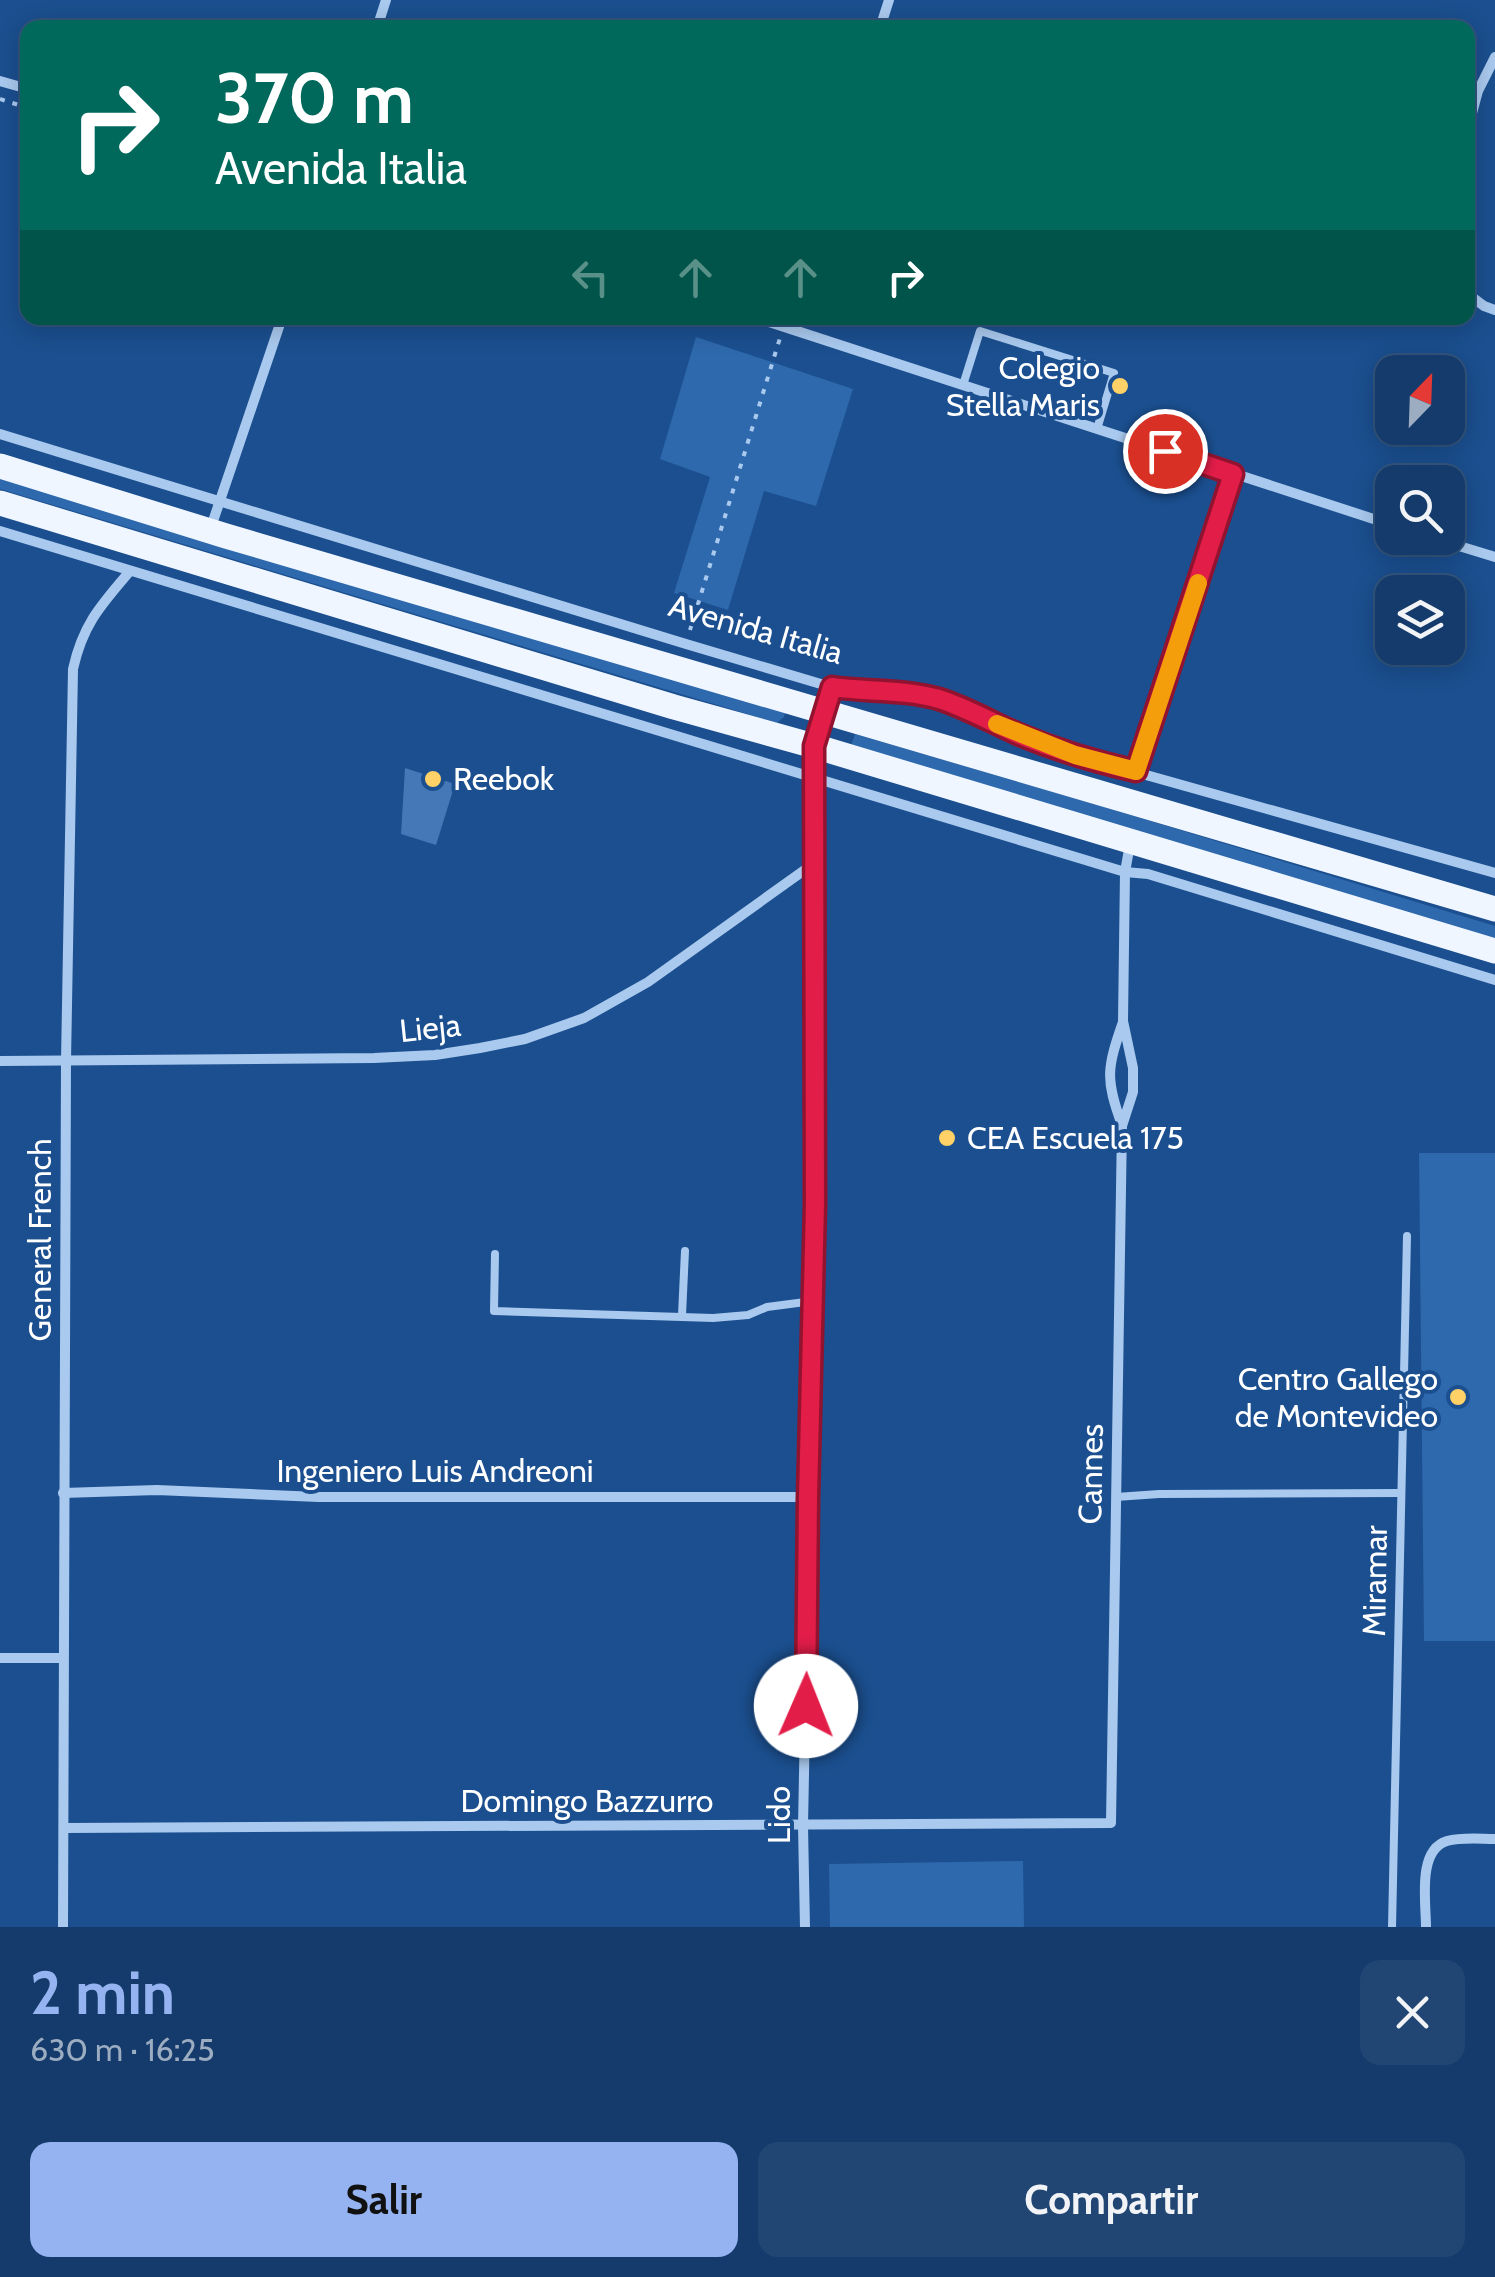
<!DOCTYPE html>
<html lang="es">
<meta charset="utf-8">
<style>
body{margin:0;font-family:Cabin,sans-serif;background:#214673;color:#f1f3f6;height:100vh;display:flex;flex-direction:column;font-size:38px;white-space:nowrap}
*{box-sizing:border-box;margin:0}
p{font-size:32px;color:#9dadc1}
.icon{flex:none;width:55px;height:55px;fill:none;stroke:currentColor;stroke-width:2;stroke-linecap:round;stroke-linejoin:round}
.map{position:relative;height:1927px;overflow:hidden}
.drawer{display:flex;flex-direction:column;background:#143b6b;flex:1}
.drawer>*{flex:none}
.top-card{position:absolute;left:20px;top:20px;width:1455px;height:305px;border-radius:20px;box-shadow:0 5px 25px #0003,0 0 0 2px #33557e;background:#00695c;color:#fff;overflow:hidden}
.needle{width:65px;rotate:23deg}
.controls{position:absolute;left:1375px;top:355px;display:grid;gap:20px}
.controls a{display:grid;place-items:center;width:90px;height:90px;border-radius:20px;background:#143b6b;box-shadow:0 5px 25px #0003,0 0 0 2px #33557e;font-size:50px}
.pin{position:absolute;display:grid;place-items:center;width:85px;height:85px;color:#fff;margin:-42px;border:5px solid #fff;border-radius:50%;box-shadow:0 2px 10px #0007}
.me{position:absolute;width:110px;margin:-55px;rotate:1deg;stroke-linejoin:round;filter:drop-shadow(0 0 8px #0008)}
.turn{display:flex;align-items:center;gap:35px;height:210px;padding:0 30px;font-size:45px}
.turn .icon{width:130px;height:130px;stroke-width:2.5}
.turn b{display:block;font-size:70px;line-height:85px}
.lanes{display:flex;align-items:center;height:95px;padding:0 30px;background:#0003;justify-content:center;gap:50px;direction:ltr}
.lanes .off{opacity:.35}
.round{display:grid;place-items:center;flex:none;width:105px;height:105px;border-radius:20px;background:#214673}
.overview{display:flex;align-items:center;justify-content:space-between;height:170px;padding:0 30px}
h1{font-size:60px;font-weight:700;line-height:75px;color:#95b2f1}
.button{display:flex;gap:20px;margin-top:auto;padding:20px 30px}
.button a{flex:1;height:115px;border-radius:20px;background:#95b2f1;color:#111;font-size:40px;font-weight:700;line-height:115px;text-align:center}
.button a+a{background:#214673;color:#f1f3f6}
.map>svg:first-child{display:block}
.green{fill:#2e69ad}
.building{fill:#4478b7}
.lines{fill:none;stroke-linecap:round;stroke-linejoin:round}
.path{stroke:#a9c9ee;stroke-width:4;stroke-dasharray:5 8;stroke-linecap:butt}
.lane{stroke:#a9c9ee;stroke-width:8}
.street{stroke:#a9c9ee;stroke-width:10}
.primary{stroke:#f0f6ff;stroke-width:25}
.route-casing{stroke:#92132f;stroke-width:25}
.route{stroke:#e11d48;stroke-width:18}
.slow{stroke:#f59e0b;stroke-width:18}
.poi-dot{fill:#ffd166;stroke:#1b4f8f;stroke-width:4}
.labels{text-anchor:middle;stroke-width:8;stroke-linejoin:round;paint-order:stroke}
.poi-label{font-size:32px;fill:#fff;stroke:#1b4f8f;text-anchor:end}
.street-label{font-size:32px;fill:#fff;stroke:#1b4f8f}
</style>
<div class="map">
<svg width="1495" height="1927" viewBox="0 0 1495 1927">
<rect width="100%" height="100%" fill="#1b4f8f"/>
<!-- green -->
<g class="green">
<polygon points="696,337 853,389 816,506 764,491 728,610 674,593 710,477 660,459"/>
<polygon points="0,474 785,713 784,717 777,723 0,489"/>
<polygon points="855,734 1101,806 1495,926 1495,942 851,746"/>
<polygon points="1419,1153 1495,1153 1495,1641 1424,1641"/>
<polygon points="1023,1861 1024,1927 830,1927 829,1864"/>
</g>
<!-- building -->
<polygon class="building" points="405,768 455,784 436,845 401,834"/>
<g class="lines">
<!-- path -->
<g class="path">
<polyline points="0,99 28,108"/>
<polyline points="690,630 780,338"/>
</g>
<!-- lane -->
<g class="lane">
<polyline points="963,385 980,331 1114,373 1097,429"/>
<polyline points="495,1254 494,1311 713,1318 748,1315 767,1307 813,1301"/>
<polyline points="682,1315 685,1251"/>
<polyline points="1116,1497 1159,1494 1401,1493"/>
<polyline points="1392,1927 1407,1236"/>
</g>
<!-- street -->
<g class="street">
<polyline points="377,28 386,0"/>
<polyline points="880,28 889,0"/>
<polyline points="0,81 28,89"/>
<polyline points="1468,128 1478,91 1495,57"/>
<polyline points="1468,294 1484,306 1495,310"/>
<polyline points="757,318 1392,525"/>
<path d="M0 434 686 644 831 687C867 692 904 689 939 699 966 707 990 722 1017 733 1036 741 1055 748 1075 755L1495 873"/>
<polyline points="210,530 282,318"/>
<polyline points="0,531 1125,872 1148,874 1495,980"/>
<polyline points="1433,538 1495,557"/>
<polyline points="1136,771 1233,474"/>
<polyline points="0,1061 374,1058 435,1055 480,1048 525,1039 584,1018 648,982 813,864"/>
<path d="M1122 1125C1105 1079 1107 1068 1123 1022"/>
<polyline points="63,1493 157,1490 318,1497 807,1497"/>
<polyline points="0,1658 63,1658"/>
<polyline points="64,1828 1111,1823 1122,1126 1133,1092 1133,1068 1123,1021 1125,872 1130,844"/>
<path d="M63 1927 66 1061 73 669C83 624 101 605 130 571"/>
<polyline points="805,1927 803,1826 815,1204 814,746 831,687"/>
<path d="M1426 1927C1426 1902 1417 1850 1447 1841 1462 1837 1480 1839 1495 1839"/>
</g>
<!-- primary -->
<g class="primary">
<polyline points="0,466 226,536 1495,909"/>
<polyline points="0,503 674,707 814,746 1495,951"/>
</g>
</g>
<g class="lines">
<!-- route casing -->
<g class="route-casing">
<path id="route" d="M806 1706 808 1498 815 1204 814 746 832 687C867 692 904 689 939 699 967 708 991 722 1018 734 1056 750 1096 762 1136 771L1233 474 1165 451"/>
</g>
<!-- route -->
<use href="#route" class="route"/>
<!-- slow -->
<polyline class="slow" points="997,724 1075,755 1136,771 1198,583"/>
</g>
<!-- markers -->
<g class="poi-dot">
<circle cx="1120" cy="386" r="10"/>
<circle cx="433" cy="779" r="10"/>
<circle cx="947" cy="1138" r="10"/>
<circle cx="1458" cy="1397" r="10"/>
</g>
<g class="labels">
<!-- poi labels -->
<g class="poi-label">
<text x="1100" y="379">Colegio<tspan x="1100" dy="37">Stella Maris</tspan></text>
<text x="453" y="790" text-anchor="start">Reebok</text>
<text x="967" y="1149" text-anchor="start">CEA Escuela 175</text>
<text x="1438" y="1390">Centro Gallego<tspan x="1438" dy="37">de Montevideo</tspan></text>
</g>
<!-- street labels -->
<g class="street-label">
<text transform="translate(756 629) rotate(16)" y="11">Avenida Italia</text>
<text transform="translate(430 1028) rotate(-6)" y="11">Lieja</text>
<text transform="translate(40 1240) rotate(-90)" y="11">General French</text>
<text x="435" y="1482">Ingeniero Luis Andreoni</text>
<text transform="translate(1091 1474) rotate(-89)" y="11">Cannes</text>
<text transform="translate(1375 1581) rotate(-89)" y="11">Miramar</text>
<text x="587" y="1812">Domingo Bazzurro</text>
<text transform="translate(779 1815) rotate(-90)" y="11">Lido</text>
</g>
</g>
</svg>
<div class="controls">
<a><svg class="needle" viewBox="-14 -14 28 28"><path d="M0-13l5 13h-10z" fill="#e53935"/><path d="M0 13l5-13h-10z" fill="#9dadc1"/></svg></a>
<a><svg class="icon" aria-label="search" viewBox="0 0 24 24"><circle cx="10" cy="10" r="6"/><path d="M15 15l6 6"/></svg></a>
<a><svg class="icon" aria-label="layers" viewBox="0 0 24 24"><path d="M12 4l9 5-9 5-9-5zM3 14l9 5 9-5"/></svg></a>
</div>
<div class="pin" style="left:1165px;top:451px;background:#d93025"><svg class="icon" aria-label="arrive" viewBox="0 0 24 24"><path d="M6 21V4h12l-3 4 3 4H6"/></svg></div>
<svg class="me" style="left:806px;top:1706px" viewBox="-20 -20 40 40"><circle r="19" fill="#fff"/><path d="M0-13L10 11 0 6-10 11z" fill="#e11d48"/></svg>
<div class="top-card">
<div class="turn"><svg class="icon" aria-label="right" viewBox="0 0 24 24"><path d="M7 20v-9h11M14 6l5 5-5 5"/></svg><div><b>370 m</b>Avenida Italia</div></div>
<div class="lanes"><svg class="icon off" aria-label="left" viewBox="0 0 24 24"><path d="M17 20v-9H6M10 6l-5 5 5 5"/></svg><svg class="icon off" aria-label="ahead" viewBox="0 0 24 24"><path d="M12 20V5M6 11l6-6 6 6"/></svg><svg class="icon off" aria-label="ahead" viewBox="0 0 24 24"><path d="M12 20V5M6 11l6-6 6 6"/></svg><svg class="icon" aria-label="right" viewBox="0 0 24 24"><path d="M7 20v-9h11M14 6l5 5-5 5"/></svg></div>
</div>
</div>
<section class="drawer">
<div class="overview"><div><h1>2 min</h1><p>630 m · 16:25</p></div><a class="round"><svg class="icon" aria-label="close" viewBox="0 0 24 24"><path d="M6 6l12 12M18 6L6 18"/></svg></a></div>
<div class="button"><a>Salir</a><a>Compartir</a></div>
</section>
